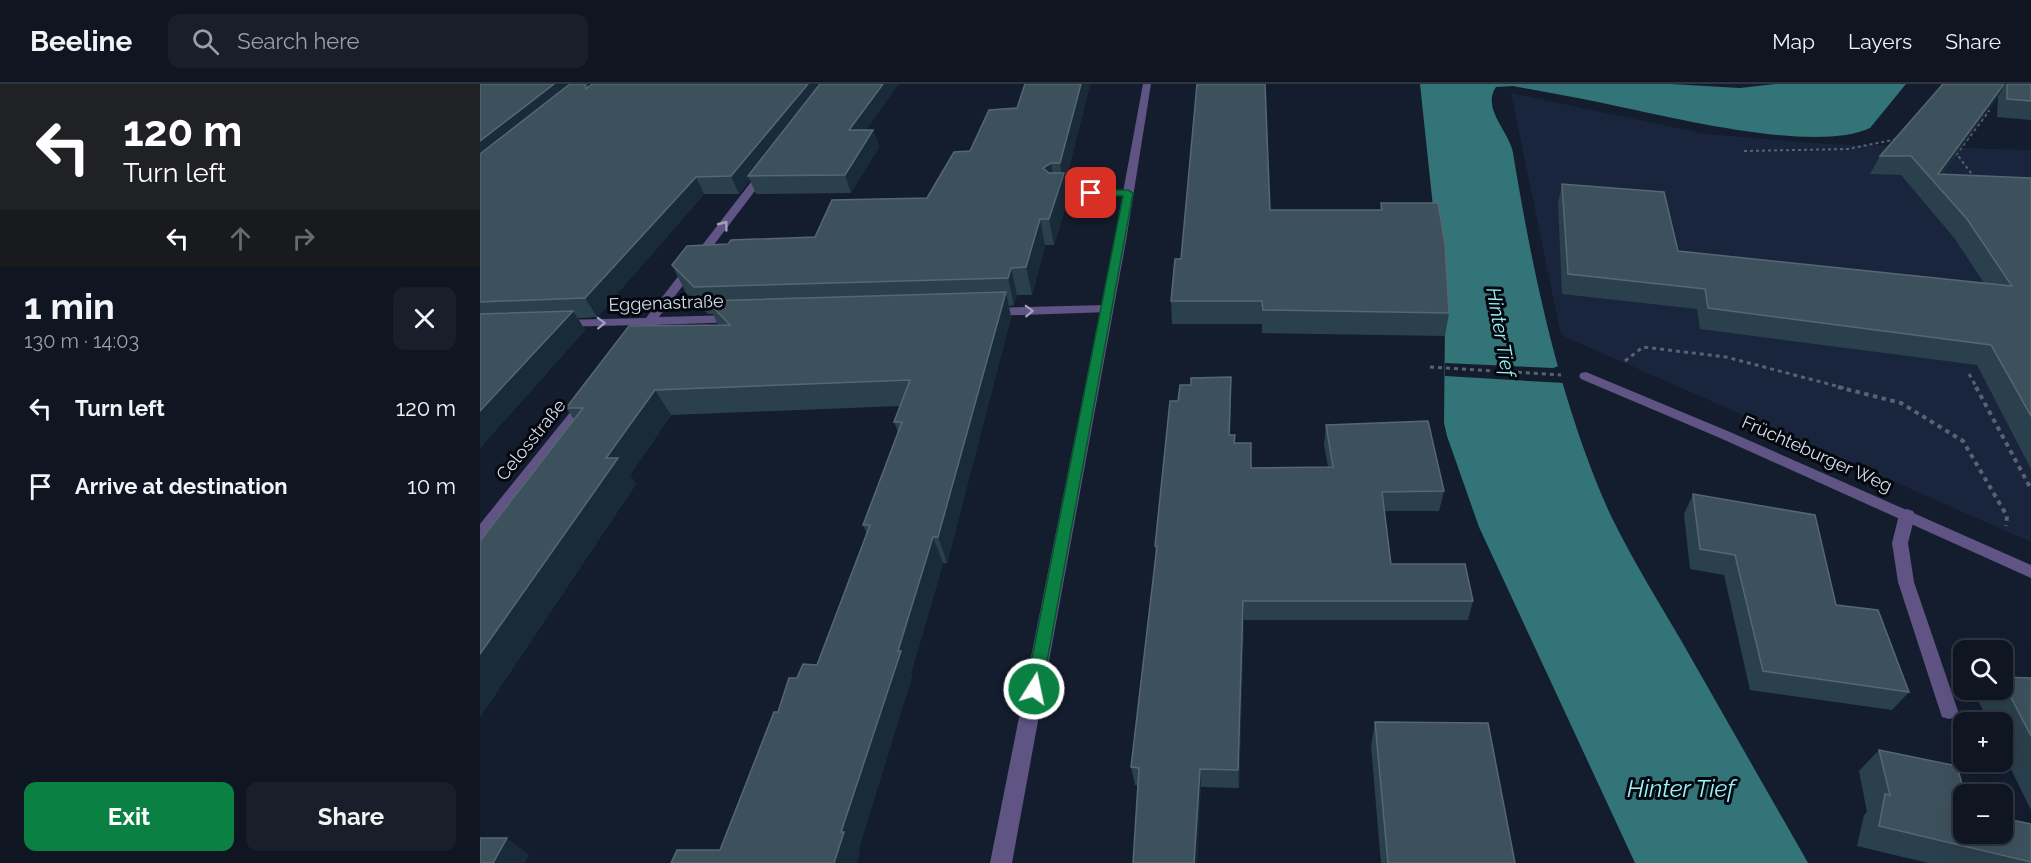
<!DOCTYPE html>
<meta charset="utf-8">
<style>
body{margin:0;font-family:Raleway,sans-serif;background:#181f2a;color:#f1f3f6;height:100vh;display:flex;flex-direction:column;font-size:22px;white-space:nowrap}
*{box-sizing:border-box;margin:0}
p{font-size:20px;color:#9b9fa5}
.icon{flex:none;width:33px;height:33px;fill:none;stroke:currentColor;stroke-width:2;stroke-linecap:round;stroke-linejoin:round}
.map{position:relative;flex:1;overflow:hidden}
.drawer{display:flex;flex-direction:column;background:#0f1622;width:480px}
.drawer>*{flex:none}
.top-card{background:#202124;color:#fff;overflow:hidden}
.buttons{position:absolute;left:1473px;top:556px;display:grid;gap:12px}
.buttons a{display:grid;place-items:center;width:60px;height:60px;border-radius:12px;background:#0f1622;box-shadow:0 6px 24px #0002,0 0 0 2px #2f3540;font-size:30px}
.pin{position:absolute;display:grid;place-items:center;width:51px;height:51px;color:#fff;margin:-26px;border-radius:12px;box-shadow:0 3px 9px #0006}
.me{position:absolute;width:66px;margin:-33px;rotate:10deg;stroke-linejoin:round;filter:drop-shadow(0 0 4px #0008)}
.turn{display:flex;align-items:center;gap:21px;height:126px;padding:0 24px;font-size:27px}
.turn .icon{width:78px;height:78px;stroke-width:2.5}
.turn b{display:block;font-size:42px;line-height:51px}
.lanes{display:flex;align-items:center;height:57px;padding:0 24px;background:#0003;justify-content:center;gap:30px;direction:ltr}
.lanes .off{opacity:.35}
.round{display:grid;place-items:center;flex:none;width:63px;height:63px;border-radius:12px;background:#181f2a}
.headline{display:flex;align-items:center;justify-content:space-between;height:102px;padding:0 24px}
h1{font-size:36px;font-weight:700;line-height:45px}
.button{display:flex;gap:12px;margin-top:auto;padding:12px 24px}
.button a{flex:1;height:69px;border-radius:12px;background:#0b8043;color:#fff;font-size:24px;font-weight:700;line-height:69px;text-align:center}
.button a+a{background:#181f2a;color:#f1f3f6}
ul{padding:0;list-style:none}
li{display:flex;align-items:center;gap:18px;height:78px;padding:0 24px}
li div{flex:1}
li b{display:block;font-size:22px}
li em{font-style:normal}
header{display:flex;align-items:center;gap:36px;box-sizing:border-box;height:84px;padding:0 30px;background:#0f1622;border-bottom:2px solid #2f3540}
header strong{font-size:28px}
nav{display:flex;gap:33px;margin-inline-start:auto;font-size:21px}
.search{width:420px;height:54px;background:#181f2a;display:flex;align-items:center;gap:15px;box-sizing:border-box;padding:0 21px;border-radius:12px;color:#9b9fa5;font-size:22px}
main{display:flex;flex:1;min-height:0}
.map>svg:first-child{display:block}
.built{fill:#19253c}
.water{fill:#327478}
.pier{fill:#141d2e}
.lines{fill:none;stroke-linecap:round;stroke-linejoin:round}
.path-far2{stroke:#5a6271;stroke-width:2;stroke-dasharray:3 3;stroke-linecap:butt}
.path-far1{stroke:#5a6271;stroke-width:3;stroke-dasharray:4 4;stroke-linecap:butt}
.path{stroke:#5a6271;stroke-width:4;stroke-dasharray:4.5 4.5;stroke-linecap:butt}
.service{fill:#5f5484;fill-rule:evenodd}
.minor{fill:#5f5484;fill-rule:evenodd}
.tertiary{fill:#5f5484;fill-rule:evenodd}
.wall{fill:#2a404c}
.shaded-wall{fill:#192b39}
.building{fill:#3d515d;stroke:#556773;stroke-width:1.5}
.oneway{stroke:#a19fbc}
.route{fill:#0b8043;stroke:#07532c;stroke-width:1.5}
.labels{text-anchor:middle;stroke-width:6;stroke-linejoin:round;paint-order:stroke}
.street-label{font-size:18px;fill:#d7dde9;stroke:#04070e}
.water-label{font-size:20px;font-style:italic;fill:#9bf3f9;stroke:#04070e}
.near-water-label{font-size:24px;font-style:italic;fill:#9bf3f9;stroke:#04070e}
</style>
<header>
<strong>Beeline</strong>
<div class="search"><svg class="icon" aria-label="search" viewBox="0 0 24 24"><circle cx="10" cy="10" r="6"/><path d="M15 15l6 6"/></svg>Search here</div>
<nav><a>Map</a><a>Layers</a><a>Share</a></nav>
</header>
<main>
<section class="drawer">
<div class="top-card">
<div class="turn"><svg class="icon" aria-label="left" viewBox="0 0 24 24"><path d="M17 20v-9H6M10 6l-5 5 5 5"/></svg><div><b>120 m</b>Turn left</div></div>
<div class="lanes"><svg class="icon" aria-label="left" viewBox="0 0 24 24"><path d="M17 20v-9H6M10 6l-5 5 5 5"/></svg><svg class="icon off" aria-label="ahead" viewBox="0 0 24 24"><path d="M12 20V5M6 11l6-6 6 6"/></svg><svg class="icon off" aria-label="right" viewBox="0 0 24 24"><path d="M7 20v-9h11M14 6l5 5-5 5"/></svg></div>
</div>
<div class="headline"><div><h1>1 min</h1><p>130 m · 14:03</p></div><a class="round"><svg class="icon" aria-label="close" viewBox="0 0 24 24"><path d="M6 6l12 12M18 6L6 18"/></svg></a></div>
<ul>
<li><svg class="icon" aria-label="left" viewBox="0 0 24 24"><path d="M17 20v-9H6M10 6l-5 5 5 5"/></svg><div><b>Turn left</b></div><em>120 m</em></li>
<li><svg class="icon" aria-label="arrive" viewBox="0 0 24 24"><path d="M6 21V4h12l-3 4 3 4H6"/></svg><div><b>Arrive at destination</b></div><em>10 m</em></li>
</ul>
<div class="button"><a>Exit</a><a>Share</a></div>
</section>
<div class="map">
<svg width="1551" height="779" viewBox="0 0 1551 779">
<rect width="100%" height="100%" fill="#141d2e"/>
<!-- built -->
<polygon class="built" points="1031,9 1226,50 1346,60 1551,66 1551,458 1081,251"/>
<!-- water -->
<path class="water" d="M940 0H1191L1260 4 1295 0H1426L1390 44C1337 69 1199 35 1141 23 1105 15 1069 9 1033 2L1016 3C1001 25 1030 48 1033 69 1053 190 1080 320 1131 432 1152 475 1178 517 1202 558 1244 632 1286 705 1328 779H1155L999 443 967 352 964 339 965 236Z"/>
<!-- pier -->
<polygon class="pier" points="965,279 1073,284 1079,282 1084,299 965,292"/>
<g class="lines">
<!-- path-far2 -->
<g class="path-far2">
<polyline points="1264,67 1368,65 1417,55"/>
<polyline points="1473,70 1479,73 1494,93 1493,96"/>
<polyline points="1476,71 1509,27 1502,25"/>
</g>
<!-- path-far1 -->
<g class="path-far1">
<polyline points="1145,277 1163,263 1246,273 1364,304"/>
<polyline points="950,283 1081,291"/>
<polyline points="1489,290 1497,304"/>
</g>
<!-- path -->
<g class="path">
<polyline points="1358,303 1421,319 1483,357 1527,432 1526,442"/>
<polyline points="1496,303 1551,405"/>
</g>
<!-- service -->
<g class="service">
<polygon points="648,106 652,107 652,111 575,113 570,110 575,107"/>
<polygon points="1427,425 1433,427 1435,431 1428,459 1434,498 1478,627 1476,633 1469,635 1462,633 1460,627 1418,498 1412,459 1419,431 1421,427"/>
</g>
<!-- minor -->
<g class="minor">
<polygon points="281,85 290,87 179,233 255,231 259,232 261,235 259,238 173,241 166,246 160,241 77,243 75,240 77,237 81,236 166,234"/>
<polygon points="625,221 631,225 629,228 510,232 504,228 510,224"/>
<polygon points="1106,288 1250,348 1551,481 1551,494 1240,354 1101,295 1099,292 1101,289"/>
<polygon points="105,314 112,319 110,322 6,455 0,457 0,440 100,316"/>
</g>
<!-- tertiary -->
<polygon class="tertiary" points="663,0 671,0 646,157 532,779 510,779 634,157"/>
</g>
<!-- wall -->
<g class="wall">
<polygon points="0,0 108,0 109,3 418,0 386,46 393,46 399,63 371,109 276,110 270,96 259,110 224,110 117,233 98,234 105,246 0,364"/>
<polygon points="545,0 610,0 585,99 588,115 574,161 565,161 552,211 537,211 534,221 529,222 531,233 467,479 463,479 431,589 432,592 378,767 380,770 240,766 298,628 317,594 337,581 387,450 383,441 418,348 414,338 420,322 191,331 150,391 156,400 0,633 0,457 94,335 86,324 238,241 233,230 228,230 206,209 192,181 248,160 335,153 447,114 490,67 537,24"/>
<polygon points="1463,0 1551,0 1551,36 1517,33 1518,13 1462,90 1551,94 1551,385 1497,281 1220,245 1217,225 1082,210 1078,119 1082,100 1198,167 1504,199 1475,155 1421,91 1390,90 1400,72"/>
<polygon points="901,119 969,229 965,252 782,249 782,240 692,240 691,217 701,175 790,126 900,126"/>
<polygon points="751,313 750,351 771,384 848,383 844,361 846,341 964,407 959,427 904,427 911,480 993,517 988,536 764,536 759,704 655,701 651,683 676,470 675,462"/>
<polygon points="1213,410 1356,521 1429,608 1412,626 1270,606 1244,491 1210,485 1204,430"/>
<polygon points="1522,593 1551,594 1551,726 1522,667 1522,639 1509,639 1498,616 1508,606 1522,606"/>
<polygon points="895,638 1035,779 901,779 891,662"/>
<polygon points="1399,666 1484,750 1551,740 1551,779 1448,779 1377,762 1384,731 1387,728 1379,687"/>
</g>
<!-- shaded-wall -->
<g class="shaded-wall">
<polygon points="74,0 102,0 0,83 0,57"/>
<polygon points="328,0 346,0 268,92 270,96 259,110 251,92"/>
<polygon points="403,0 418,0 375,63 369,46"/>
<polygon points="601,0 610,0 585,99 588,115 574,161 569,135 582,94 580,79"/>
<polygon points="1524,0 1525,0 1518,13 1455,99 1458,90"/>
<polygon points="393,46 399,63 371,109 365,91"/>
<polygon points="571,79 575,105 563,84"/>
<polygon points="216,93 224,110 117,233 105,214"/>
<polygon points="560,135 565,161 552,211 546,183"/>
<polygon points="531,184 537,211 534,221 528,194"/>
<polygon points="526,208 531,233 467,479 458,453"/>
<polygon points="93,227 105,246 0,364 0,327"/>
<polygon points="751,293 751,313 750,371 749,351"/>
<polygon points="175,306 191,331 150,391 156,400 0,633 0,570 126,374"/>
<polygon points="453,453 463,479 431,589 432,592 378,767 380,770 377,779 354,779 361,748"/>
<polygon points="763,517 764,536 759,704 758,686"/>
<polygon points="720,685 721,703 717,779 714,779"/>
<polygon points="27,754 49,771 45,779 13,779"/>
</g>
<!-- building -->
<g class="building">
<polygon points="0,0 74,0 0,57"/>
<polygon points="90,0 105,0 106,5 112,0 328,0 251,92 216,93 105,214 0,218 0,70"/>
<polygon points="340,0 403,0 369,46 393,46 365,91 268,92"/>
<polygon points="545,0 601,0 580,79 571,79 563,84 569,89 584,89 569,135 560,135 546,183 531,184 528,194 214,203 192,181 207,162 248,160 251,156 335,153 352,116 447,114 474,68 490,67 509,26 537,24"/>
<polygon points="717,0 785,0 790,126 902,126 901,119 958,119 965,160 969,229 783,226 782,217 691,217 695,175 701,175"/>
<polygon points="1463,0 1524,0 1458,90 1551,94 1551,332 1511,261 1228,224 1225,205 1088,190 1082,100 1184,108 1198,167 1532,202 1487,135 1431,72 1400,72"/>
<polygon points="1527,0 1551,0 1551,17 1527,15"/>
<polygon points="526,208 458,453 453,453 418,567 421,567 361,748 364,748 354,779 191,779 197,766 240,766 294,628 298,628 309,594 317,594 323,580 337,581 390,441 383,441 422,338 414,338 430,296 175,306 126,374 138,374 0,570 0,457 103,324 86,324 149,242 250,241 227,217"/>
<polygon points="93,227 0,327 0,230"/>
<polygon points="751,293 749,351 755,351 754,359 771,359 771,384 853,383 846,341 948,337 964,407 902,408 911,480 985,480 993,517 763,517 758,686 720,685 714,779 653,779 659,684 651,683 677,462 675,462 690,317 698,317 700,301 711,301 711,294"/>
<polygon points="1213,410 1335,431 1356,521 1398,526 1429,608 1283,587 1255,471 1220,465"/>
<polygon points="1522,593 1551,594 1551,652 1522,596"/>
<polygon points="895,638 1008,639 1035,779 908,779"/>
<polygon points="1399,666 1477,682 1485,711 1484,711 1484,750 1522,750 1522,734 1551,740 1551,778 1399,742 1405,710 1410,711"/>
<polygon points="0,754 27,754 13,779 0,779"/>
</g>
<!-- one-way arrows -->
<defs><path id="oneway-chevron" d="M-2-3.5L2.5 0L-2 3.5" fill="none" stroke-width="1.6" stroke-linecap="round" stroke-linejoin="round" transform="scale(1.5)"/></defs>
<g class="oneway">
<use href="#oneway-chevron" transform="translate(244 141) rotate(-53)"/>
<use href="#oneway-chevron" transform="translate(549 227) rotate(-2)"/>
<use href="#oneway-chevron" transform="translate(121 239) rotate(-2)"/>
</g>
<!-- route -->
<polygon class="route" points="611,106 648,106 653,109 562,605 560,610 554,612 548,610 546,605 643,112 608,111 608,107"/>
<g class="labels">
<!-- street labels -->
<g class="street-label">
<text transform="translate(186 219) rotate(-2)" y="6">Eggenastraße</text>
<text transform="translate(51 356) rotate(-51)" y="6">Celosstraße</text>
<text transform="translate(1337 370) rotate(24)" y="6">Früchteburger Weg</text>
</g>
<!-- water labels -->
<g class="water-label">
<text transform="translate(1021 248) rotate(80)" y="7">Hinter Tief</text>
</g>
<!-- near-water labels -->
<g class="near-water-label">
<text x="1201" y="713">Hinter Tief</text>
</g>
</g>
</svg>
<div class="buttons">
<a><svg class="icon" aria-label="search" viewBox="0 0 24 24"><circle cx="10" cy="10" r="6"/><path d="M15 15l6 6"/></svg></a>
<a>+</a>
<a>−</a>
</div>
<div class="pin" style="left:611px;top:109px;background:#d93025"><svg class="icon" aria-label="arrive" viewBox="0 0 24 24"><path d="M6 21V4h12l-3 4 3 4H6"/></svg></div>
<svg class="me" style="left:554px;top:605px" viewBox="-20 -20 40 40"><circle r="17" fill="#0b8043" stroke="#fff" stroke-width="3"/><path d="M0-11L8 9 0 5-8 9z" fill="#fff"/></svg>
</div>
</main>
